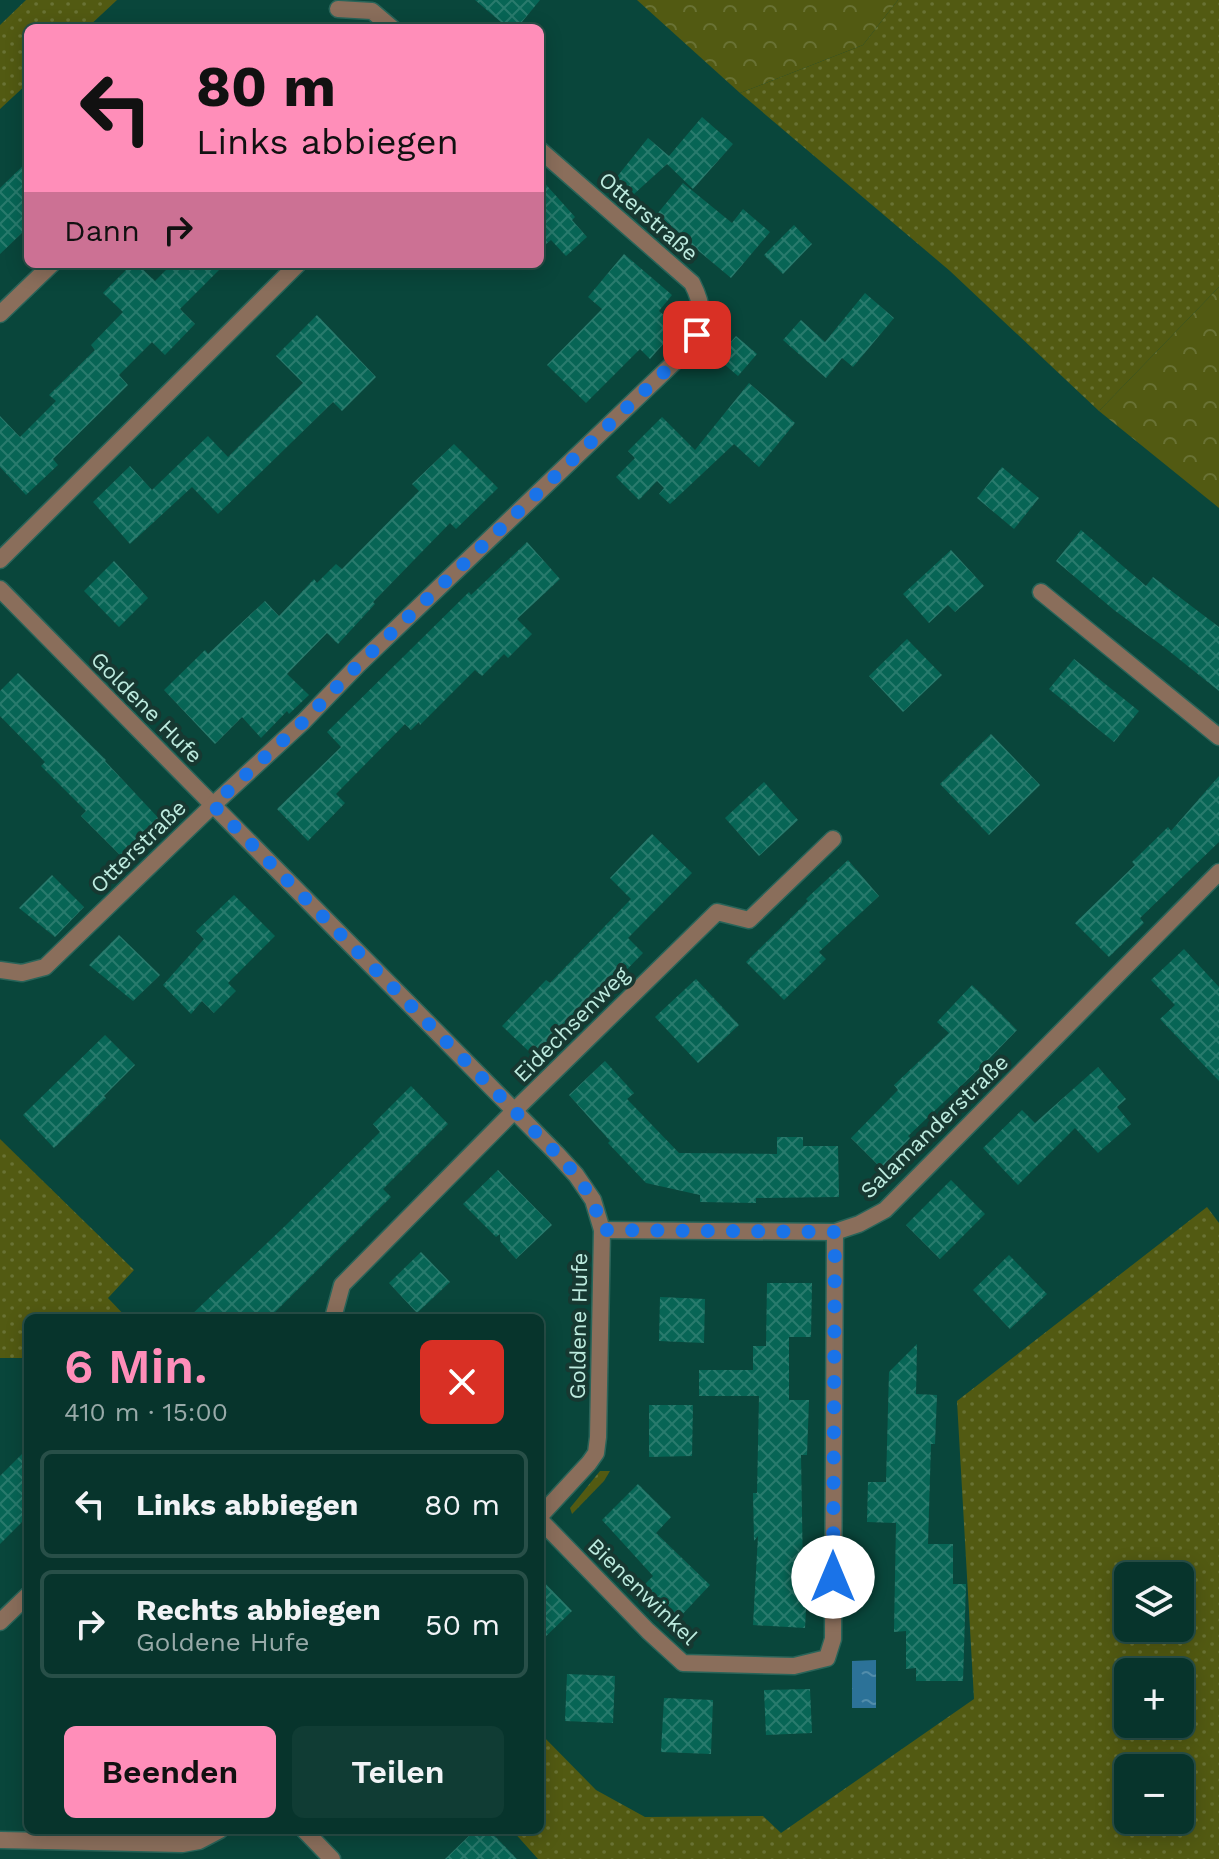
<!DOCTYPE html>
<html lang="de">
<meta charset="utf-8">
<style>
body{margin:0;font-family:"Work Sans",sans-serif;background:#103c34;color:#f1f3f6;height:100vh;display:flex;flex-direction:column;font-size:30px;white-space:nowrap}
*{box-sizing:border-box;margin:0}
p{font-size:26px;color:#98aaa9}
.icon{flex:none;width:44px;height:44px;fill:none;stroke:currentColor;stroke-width:2;stroke-linecap:round;stroke-linejoin:round}
.map{position:relative;flex:1;overflow:hidden}
.sheet{position:absolute;left:24px;top:1314px;width:520px;height:520px;display:flex;flex-direction:column;background:#07342c;border-radius:12px;box-shadow:0 4px 20px #0003,0 0 0 2px #284f48}
.sheet>*{flex:none}
.banner{position:absolute;left:24px;top:24px;width:520px;height:244px;border-radius:12px;box-shadow:0 4px 20px #0003,0 0 0 2px #284f48;background:#ff8eb9;color:#111;overflow:hidden}
.buttons{position:absolute;left:1114px;top:1562px;display:grid;gap:16px}
.buttons a{display:grid;place-items:center;width:80px;height:80px;border-radius:12px;background:#07342c;box-shadow:0 4px 20px #0003,0 0 0 2px #284f48;font-size:40px}
.pin{position:absolute;display:grid;place-items:center;width:68px;height:68px;color:#fff;margin:-34px;border-radius:16px;box-shadow:0 4px 12px #0006}
.me{position:absolute;width:88px;margin:-44px;rotate:0deg;stroke-linejoin:round;filter:drop-shadow(0 0 6px #0008)}
.turn{display:flex;align-items:center;gap:28px;height:168px;padding:0 40px;font-size:36px}
.turn .icon{width:104px;height:104px;stroke-width:2.5}
.turn b{display:block;font-size:56px;line-height:68px}
.then{display:flex;align-items:center;height:76px;padding:0 40px;background:#0003;gap:16px;font-size:30px}
.round{display:grid;place-items:center;flex:none;width:84px;height:84px;border-radius:12px;background:#103c34}
.summary{display:flex;align-items:center;justify-content:space-between;height:136px;padding:0 40px}
h1{font-size:48px;font-weight:600;line-height:60px;color:#ff8eb9}
.action{display:flex;gap:16px;margin-top:auto;padding:16px 40px}
.action a{flex:1;height:92px;border-radius:12px;background:#ff8eb9;color:#111;font-size:32px;font-weight:600;line-height:92px;text-align:center}
.action a+a{background:#103c34;color:#f1f3f6}
ul{padding:0;list-style:none}
li{display:flex;align-items:center;gap:24px;height:108px;margin:0 16px 12px;padding:0 24px;border:4px solid #284f48;border-radius:12px}
li div{flex:1}
li b{display:block;font-size:30px}
li em{font-style:normal}
.map>svg:first-child{display:block}
.grass{fill:url(#grass-dots);fill-rule:evenodd}
.forest{fill:url(#forest-crowns)}
.water{fill:url(#water-ripples)}
.building{fill:url(#building-cross-hatch)}
.lines{fill:none;stroke-linecap:round;stroke-linejoin:round}
.minor-casing{stroke:#296459;stroke-width:19}
.minor{stroke:#8a6e5b;stroke-width:16}
.route{stroke:#1a73e8;stroke-width:14;stroke-dasharray:0 25.2}
.labels{text-anchor:middle;stroke-width:8;stroke-linejoin:round;paint-order:stroke}
.street-label{font-size:22px;fill:#bdebdf;stroke:#173831}
</style>
<div class="map">
<svg width="1219" height="1859" viewBox="0 0 1219 1859">
<defs>
<pattern id="grass-dots" width="8" height="8" patternUnits="userSpaceOnUse" patternTransform="scale(2)"><rect width="8" height="8" fill="#525a12"/><path d="M2 2h.1M6 6h.1" fill="none" stroke="#697234" stroke-width="1.8" stroke-linecap="round"/></pattern>
<pattern id="forest-crowns" width="20" height="18" patternUnits="userSpaceOnUse" patternTransform="scale(2)"><rect width="20" height="18" fill="#525a12"/><path d="M2 6a3 3 0 1 1 6 0M12 15a3 3 0 1 1 6 0" fill="none" stroke="#697234"/></pattern>
<pattern id="water-ripples" width="26" height="14" patternUnits="userSpaceOnUse" patternTransform="scale(2)"><rect width="26" height="14" fill="#2c7298"/><path d="M2 4q2-2 4 0t4 0M15 11q2-2 4 0t4 0" fill="none" stroke="#528dab"/></pattern>
<pattern id="building-cross-hatch" width="8" height="8" patternUnits="userSpaceOnUse" patternTransform="scale(2)"><rect width="8" height="8" fill="#076555"/><path d="M0 0l8 8M0 8l8-8" fill="none" stroke="#297b6d"/></pattern>
</defs>
<rect width="100%" height="100%" fill="#09463b"/>
<!-- grass -->
<g class="grass">
<polygon points="26,0 117,0 87,28 28,28 28,83 0,109 0,25"/>
<polygon points="898,0 1219,0 1219,287 1099,411 950,271 740,93 863,45"/>
<polygon points="0,1139 134,1270 108,1298 127,1318 28,1318 28,1358 0,1358"/>
<path d="M1207 1207 1219 1223V1859H538L512 1830H540V1733L596 1790 645 1817 763 1816 781 1833 974 1699 957 1401ZM1128 1576H1180V1628H1128ZM1128 1672H1180V1724H1128ZM1128 1768H1180V1820H1128Z"/>
<polygon points="600,1471 610,1471 604,1481 572,1514 570,1508"/>
</g>
<!-- forest -->
<g class="forest">
<polygon points="637,0 898,0 863,45 740,93"/>
<polygon points="1219,287 1219,508 1099,411"/>
</g>
<!-- water -->
<polygon class="water" points="876,1660 876,1708 852,1708 852,1661"/>
<!-- building -->
<g class="building">
<polygon points="475,0 540,0 517,28 508,28"/>
<polygon points="702,117 733,144 693,189 667,164 634,194 616,178 648,138 669,156"/>
<polygon points="28,161 28,227 0,254 0,188"/>
<polygon points="540,178 575,217 572,220 587,237 566,256 551,240 540,249"/>
<polygon points="683,183 732,223 743,209 770,232 731,278 682,237 683,236 657,214"/>
<polygon points="794,225 812,244 783,274 764,255"/>
<polygon points="624,254 672,295 659,311 678,327 650,359 640,349 586,403 547,365 602,309 588,297"/>
<polygon points="132,264 137,264 155,281 172,264 225,264 180,309 195,324 165,355 152,342 119,375 128,385 53,459 58,465 26,495 0,467 0,416 20,437 56,401 49,395 95,350 91,345 123,312 103,293"/>
<polygon points="865,293 894,318 853,367 842,358 826,378 783,340 801,320 825,342"/>
<polygon points="317,315 376,377 342,411 333,402 218,514 192,487 130,544 93,502 130,466 152,490 208,436 228,457 303,383 276,356"/>
<polygon points="736,336 757,354 738,376 717,358"/>
<polygon points="749,383 795,423 759,467 734,444 670,504 659,494 664,488 657,481 639,500 616,477 635,458 628,451 662,417 695,450"/>
<polygon points="454,444 498,488 456,529 450,523 373,602 375,604 338,644 327,633 287,674 309,695 289,714 287,711 261,738 242,717 215,744 164,690 205,650 208,654 265,601 279,616 314,579 317,583 336,564 342,569 419,491 412,484"/>
<polygon points="1002,467 1039,498 1014,529 977,498"/>
<polygon points="1081,530 1146,586 1153,577 1219,627 1219,691 1164,647 1114,610 1056,561"/>
<polygon points="527,542 560,579 517,619 532,634 508,658 504,654 482,676 475,670 420,725 419,722 411,730 405,724 336,794 345,803 308,841 277,809 341,747 327,732 469,592 471,595"/>
<polygon points="951,550 984,586 955,612 948,605 929,623 903,594"/>
<polygon points="114,561 148,598 119,627 84,591"/>
<polygon points="907,639 942,675 903,712 869,676"/>
<polygon points="1074,659 1139,711 1114,742 1049,689"/>
<polygon points="18,673 106,760 105,761 164,824 128,863 81,816 86,811 41,766 45,762 0,716 0,691"/>
<polygon points="991,734 1040,785 989,835 940,784"/>
<polygon points="1219,776 1219,842 1140,918 1144,923 1109,957 1075,923 1135,865 1132,862 1168,827 1171,831"/>
<polygon points="764,782 798,820 759,856 725,818"/>
<polygon points="652,834 692,873 628,938 643,953 538,1060 502,1026 546,980 550,983 631,899 610,878"/>
<polygon points="848,860 879,896 819,952 826,959 784,1000 746,962 808,901 806,899"/>
<polygon points="52,875 84,907 55,937 19,908"/>
<polygon points="234,895 275,936 228,983 236,991 214,1013 202,1001 191,1014 163,985 204,939 196,931"/>
<polygon points="119,935 160,975 133,1001 89,965"/>
<polygon points="1184,949 1219,987 1219,1081 1160,1019 1175,1005 1151,980"/>
<polygon points="696,979 739,1025 698,1063 655,1017"/>
<polygon points="972,985 1017,1030 983,1065 908,1136 910,1138 881,1168 851,1138 898,1090 894,1085 949,1033 937,1022"/>
<polygon points="105,1035 135,1065 104,1096 106,1098 54,1148 23,1115"/>
<polygon points="605,1061 634,1093 627,1099 679,1153 777,1154 777,1137 803,1137 803,1146 838,1146 839,1197 756,1198 756,1203 700,1202 700,1195 646,1183 608,1143 610,1141 569,1095"/>
<polygon points="1098,1067 1126,1099 1117,1107 1131,1124 1098,1153 1075,1128 1018,1185 983,1148 1022,1110 1035,1123"/>
<polygon points="411,1086 448,1124 383,1189 391,1197 269,1318 188,1318 285,1226 380,1132 373,1124"/>
<polygon points="498,1170 552,1225 516,1259 500,1241 500,1234 496,1237 463,1204"/>
<polygon points="951,1180 985,1214 940,1259 906,1225"/>
<polygon points="421,1252 450,1282 417,1313 389,1283"/>
<polygon points="1009,1255 1047,1294 1010,1329 973,1290"/>
<polygon points="767,1283 812,1283 811,1337 789,1337 789,1400 809,1400 807,1455 801,1455 803,1574 808,1575 805,1628 753,1625 758,1536 754,1541 753,1493 757,1493 759,1396 699,1396 699,1370 753,1370 753,1346 766,1346"/>
<polygon points="660,1297 705,1299 704,1343 659,1341"/>
<polygon points="917,1344 916,1394 937,1395 935,1444 931,1444 928,1544 953,1544 953,1584 966,1584 963,1681 916,1681 916,1668 906,1669 906,1631 894,1632 896,1523 867,1522 868,1482 886,1482 889,1372"/>
<polygon points="649,1405 693,1405 692,1456 649,1457"/>
<polygon points="28,1448 28,1516 0,1544 0,1476"/>
<polygon points="638,1484 671,1517 656,1533 710,1585 677,1620 643,1586 653,1576 602,1520"/>
<polygon points="540,1578 572,1611 540,1642"/>
<polygon points="567,1674 615,1676 613,1723 565,1721"/>
<polygon points="810,1689 812,1733 766,1735 764,1690"/>
<polygon points="664,1698 713,1700 711,1754 661,1752"/>
<polygon points="475,1830 489,1830 517,1859 445,1859"/>
</g>
<g class="lines">
<!-- minor casing -->
<g class="minor-casing">
<g id="minor">
<polyline points="338,9 372,11 392,28"/>
<polyline points="0,314 52,264"/>
<polyline points="0,560 298,264"/>
<polyline points="0,589 556,1153 576,1175 593,1200 602,1230 598,1437 596,1453 589,1463 540,1516"/>
<polyline points="1041,592 1219,737"/>
<path d="M0 970 22 973 45 967 213 805 304 721 358 665 684 353C703 328 707 312 692 283L540 150"/>
<polyline points="602,1230 835,1232 859,1224 885,1210 1219,872"/>
<polyline points="333,1318 342,1285 513,1112 717,912 749,920 833,839"/>
<polyline points="540,1520 648,1631 683,1663 794,1666 827,1658 833,1639 835,1232"/>
<polyline points="0,1622 28,1595"/>
<polyline points="304,1830 332,1859"/>
<polyline points="0,1840 182,1844 199,1841 220,1830"/>
</g>
</g>
<!-- minor -->
<use href="#minor" class="minor"/>
</g>
<g class="lines">
<!-- route -->
<polyline class="route" points="697,335 684,353 358,665 304,721 213,805 556,1153 576,1175 593,1200 602,1230 835,1232 833,1577"/>
</g>
<g class="labels">
<!-- street labels -->
<g class="street-label">
<text transform="translate(649 216) rotate(41)" y="8">Otterstraße</text>
<text transform="translate(147 707) rotate(45)" y="8">Goldene Hufe</text>
<text transform="translate(138 846) rotate(-44)" y="8">Otterstraße</text>
<text transform="translate(571 1024) rotate(-45)" y="8">Eidechsenweg</text>
<text transform="translate(934 1126) rotate(-44)" y="8">Salamanderstraße</text>
<text transform="translate(578 1326) rotate(-89)" y="8">Goldene Hufe</text>
<text transform="translate(643 1591) rotate(44)" y="8">Bienenwinkel</text>
</g>
</g>
</svg>
<div class="buttons">
<a><svg class="icon" aria-label="layers" viewBox="0 0 24 24"><path d="M12 4l9 5-9 5-9-5zM3 14l9 5 9-5"/></svg></a>
<a>+</a>
<a>−</a>
</div>
<div class="pin" style="left:697px;top:335px;background:#d93025"><svg class="icon" aria-label="arrive" viewBox="0 0 24 24"><path d="M6 21V4h12l-3 4 3 4H6"/></svg></div>
<svg class="me" style="left:833px;top:1577px" viewBox="-20 -20 40 40"><circle r="19" fill="#fff"/><path d="M0-13L10 11 0 6-10 11z" fill="#1a73e8"/></svg>
<div class="banner">
<div class="turn"><svg class="icon" aria-label="left" viewBox="0 0 24 24"><path d="M17 20v-9H6M10 6l-5 5 5 5"/></svg><div><b>80 m</b>Links abbiegen</div></div>
<div class="then">Dann<svg class="icon" aria-label="right" viewBox="0 0 24 24"><path d="M7 20v-9h11M14 6l5 5-5 5"/></svg></div>
</div>
<section class="sheet">
<div class="summary"><div><h1>6 Min.</h1><p>410 m · 15:00</p></div><a class="round" style="background:#d93025;color:#fff"><svg class="icon" aria-label="close" viewBox="0 0 24 24"><path d="M6 6l12 12M18 6L6 18"/></svg></a></div>
<ul>
<li><svg class="icon" aria-label="left" viewBox="0 0 24 24"><path d="M17 20v-9H6M10 6l-5 5 5 5"/></svg><div><b>Links abbiegen</b></div><em>80 m</em></li>
<li><svg class="icon" aria-label="right" viewBox="0 0 24 24"><path d="M7 20v-9h11M14 6l5 5-5 5"/></svg><div><b>Rechts abbiegen</b><p>Goldene Hufe</p></div><em>50 m</em></li>
</ul>
<div class="action"><a>Beenden</a><a>Teilen</a></div>
</section>
</div>
